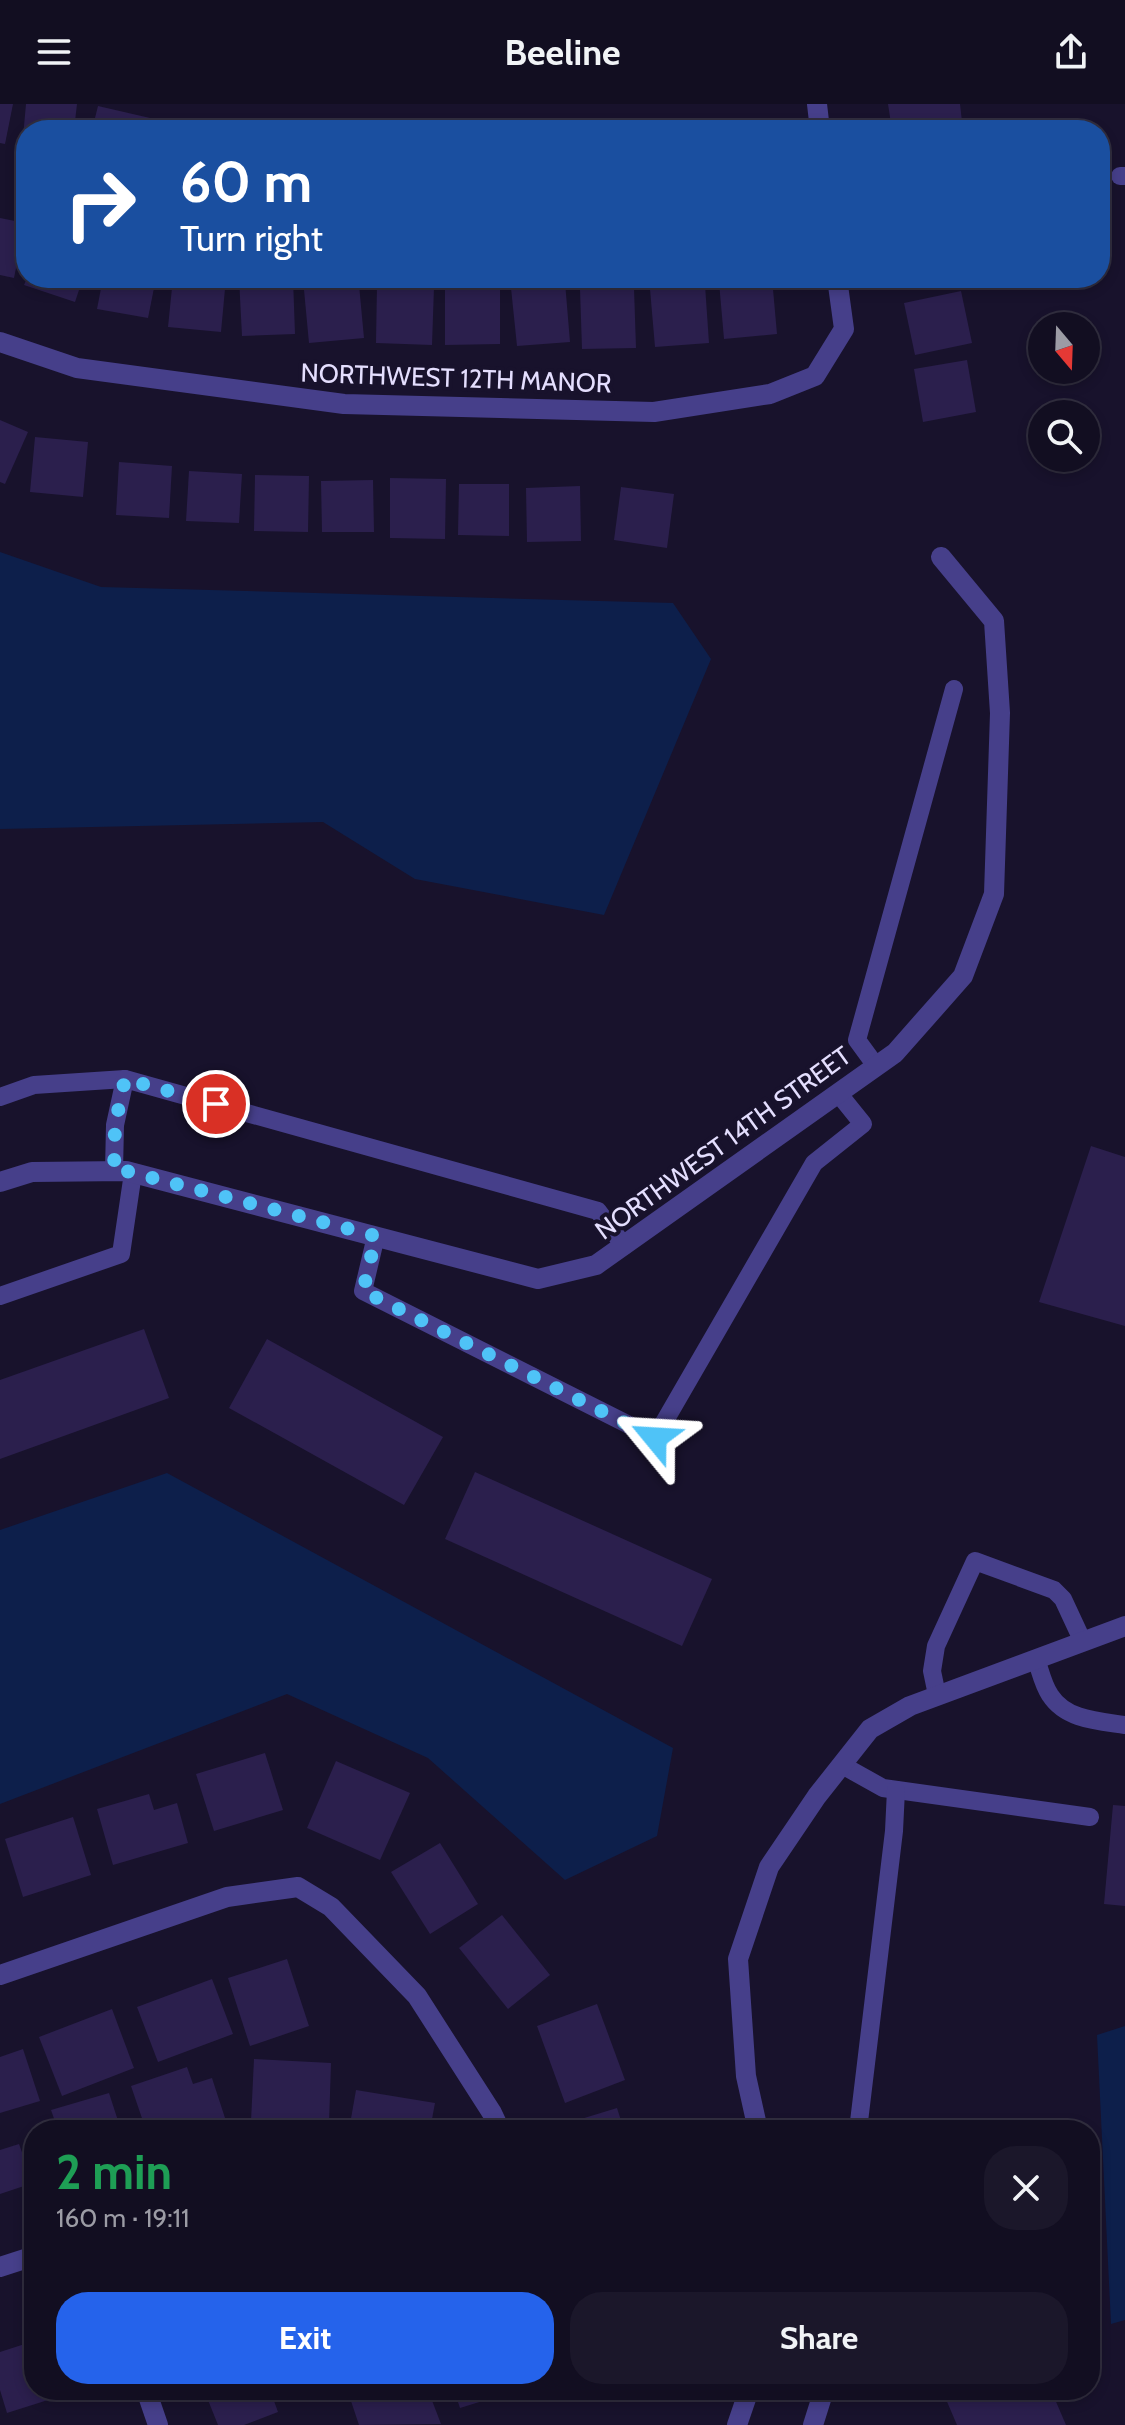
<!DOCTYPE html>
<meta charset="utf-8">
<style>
body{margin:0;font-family:Cabin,sans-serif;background:#1b172a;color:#f1f3f6;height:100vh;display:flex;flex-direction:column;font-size:30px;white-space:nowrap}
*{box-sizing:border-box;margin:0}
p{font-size:26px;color:#9c9ca5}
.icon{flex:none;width:44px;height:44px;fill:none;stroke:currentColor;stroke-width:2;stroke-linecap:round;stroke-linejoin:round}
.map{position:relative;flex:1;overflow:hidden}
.panel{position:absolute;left:24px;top:2016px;width:1076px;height:280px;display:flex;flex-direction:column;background:#120e21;border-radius:32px;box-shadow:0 4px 12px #0003,0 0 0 2px #312e3f}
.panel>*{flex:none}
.banner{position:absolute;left:16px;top:16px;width:1094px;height:168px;border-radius:32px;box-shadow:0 4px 12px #0003,0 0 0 2px #312e3f;background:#1a4fa0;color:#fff;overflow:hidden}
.needle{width:52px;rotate:161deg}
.fabs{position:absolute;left:1028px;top:208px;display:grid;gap:16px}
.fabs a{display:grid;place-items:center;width:72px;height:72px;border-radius:50%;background:#120e21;box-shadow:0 4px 12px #0003,0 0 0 2px #312e3f;font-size:40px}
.pin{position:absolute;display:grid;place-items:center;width:68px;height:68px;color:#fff;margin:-34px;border:4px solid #fff;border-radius:50%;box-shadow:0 2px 8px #0007}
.me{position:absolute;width:88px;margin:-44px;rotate:297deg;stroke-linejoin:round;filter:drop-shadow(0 0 6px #0008)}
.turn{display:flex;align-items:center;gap:28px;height:168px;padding:0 32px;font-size:36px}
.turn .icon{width:104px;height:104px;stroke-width:2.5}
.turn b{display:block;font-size:56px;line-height:68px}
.round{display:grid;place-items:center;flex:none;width:84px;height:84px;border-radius:32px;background:#1b172a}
.headline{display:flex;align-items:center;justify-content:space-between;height:136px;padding:0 32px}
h1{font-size:48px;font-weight:800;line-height:60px;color:#1e9e55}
.button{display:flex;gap:16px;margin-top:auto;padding:16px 32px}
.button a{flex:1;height:92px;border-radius:32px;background:#2563eb;color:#fff;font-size:32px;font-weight:800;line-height:92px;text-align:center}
.button a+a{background:#1b172a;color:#f1f3f6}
header{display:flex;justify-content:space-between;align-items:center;height:104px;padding:0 32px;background:#120e21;font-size:36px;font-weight:800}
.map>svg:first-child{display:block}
.water{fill:#0d1f4b}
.building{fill:#2b1f4d}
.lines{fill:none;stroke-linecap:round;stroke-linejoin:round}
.service{stroke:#463f8a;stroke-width:18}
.minor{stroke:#463f8a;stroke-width:20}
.route{stroke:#4fc3f7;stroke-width:14;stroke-dasharray:0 25.2}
.labels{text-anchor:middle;stroke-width:8;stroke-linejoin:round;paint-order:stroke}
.street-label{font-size:26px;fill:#e4defe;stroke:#18122c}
</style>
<header><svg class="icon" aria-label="menu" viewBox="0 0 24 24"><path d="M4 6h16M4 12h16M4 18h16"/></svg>Beeline<svg class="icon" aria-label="share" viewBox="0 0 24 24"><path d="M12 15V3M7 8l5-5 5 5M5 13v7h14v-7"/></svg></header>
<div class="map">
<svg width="1125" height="2321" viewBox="0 0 1125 2321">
<rect width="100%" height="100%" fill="#18122c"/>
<!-- water -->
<g class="water">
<polygon points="0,448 101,483 673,499 711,555 604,811 415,775 323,718 0,725"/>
<polygon points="167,1369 673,1644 657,1732 565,1776 428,1654 287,1590 0,1700 0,1426"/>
<polygon points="1125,1922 1125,2216 1111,2220 1097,1931"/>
</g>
<!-- building -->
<g class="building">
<polygon points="0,0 13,0 5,40 0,39"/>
<polygon points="26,0 77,0 74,26 26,26 26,45 22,44"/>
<polygon points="888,0 960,0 963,26 892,26"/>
<polygon points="98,2 150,14 147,26 92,26"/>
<polygon points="0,114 25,119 14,174 0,171"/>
<polygon points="27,174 83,174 75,198 24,181"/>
<polygon points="103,174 156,174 148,214 97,205"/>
<polygon points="173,174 226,174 221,228 168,223"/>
<polygon points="239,174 293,174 295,230 242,232"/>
<polygon points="445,174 500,174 500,240 445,241"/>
<polygon points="772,174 777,230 724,235 719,178"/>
<polygon points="905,174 948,174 948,176 906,182"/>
<polygon points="565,178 570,238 517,242 511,184"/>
<polygon points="359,181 364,234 309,239 304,186"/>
<polygon points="377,181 434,183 432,241 376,239"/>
<polygon points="705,181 709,239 655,243 650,185"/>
<polygon points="634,184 636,244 582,245 580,185"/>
<polygon points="961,187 972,239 915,251 904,199"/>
<polygon points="967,256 976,308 923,318 914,265"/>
<polygon points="0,316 28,328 5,380 0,378"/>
<polygon points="35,333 88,338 83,393 30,388"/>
<polygon points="119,358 172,362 169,414 116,411"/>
<polygon points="189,367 242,370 239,419 186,417"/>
<polygon points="255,371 309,372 308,428 254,427"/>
<polygon points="390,374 446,375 445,435 390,434"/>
<polygon points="373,376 374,428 322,428 321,377"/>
<polygon points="459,380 509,380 509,432 458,431"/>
<polygon points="580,382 581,437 527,438 526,384"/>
<polygon points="621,383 674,390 667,444 614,436"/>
<polygon points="1091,1042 1125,1053 1125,1222 1039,1198"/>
<polygon points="144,1225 169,1294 0,1355 0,1276"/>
<polygon points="267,1235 443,1333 404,1401 229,1304"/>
<polygon points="475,1368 712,1475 682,1542 445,1435"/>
<polygon points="265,1649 283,1706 214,1727 196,1670"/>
<polygon points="336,1657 410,1689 380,1756 307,1724"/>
<polygon points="149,1690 154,1706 177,1699 188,1739 113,1761 97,1705"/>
<polygon points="1113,1701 1125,1702 1125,1802 1104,1800"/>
<polygon points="73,1713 91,1771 23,1793 5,1735"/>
<polygon points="440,1739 478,1800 430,1830 391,1768"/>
<polygon points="502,1811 550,1871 508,1905 459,1844"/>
<polygon points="287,1855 309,1922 250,1942 228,1874"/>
<polygon points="212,1875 233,1930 158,1958 137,1903"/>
<polygon points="597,1900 625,1976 565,1999 537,1922"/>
<polygon points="112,1905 134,1964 62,1992 39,1933"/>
<polygon points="23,1945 40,1997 0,2009 0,1953"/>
<polygon points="254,1955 331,1959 329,2020 251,2017"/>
<polygon points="187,1963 193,1980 212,1974 225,2014 190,2026 146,2026 131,1982"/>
<polygon points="356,1986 435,1999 430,2026 349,2026"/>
<polygon points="109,1989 121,2026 58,2026 51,2006"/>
<polygon points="617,2004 624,2026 571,2026 568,2019"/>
<polygon points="19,2040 33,2079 0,2090 0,2046"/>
<polygon points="34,2237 34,2286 69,2286 70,2289 7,2309 0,2286 0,2248"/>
<polygon points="204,2286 270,2286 278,2308 244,2321 218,2321"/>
<polygon points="353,2286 428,2286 441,2320 359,2321 348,2288"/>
<polygon points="454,2286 515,2286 515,2287 460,2304"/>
<polygon points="942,2286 1022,2286 1027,2297 1051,2286 1066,2321 957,2321"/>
</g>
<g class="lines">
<!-- service -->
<g class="service">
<polyline points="1120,72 1125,72"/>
<polyline points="876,962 857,936 954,585"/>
<polyline points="0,993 34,981 125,975 598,1107 624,1142"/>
<polyline points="114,1067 115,1021 125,975"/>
<polyline points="376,1132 363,1187 655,1334 814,1059 863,1020 838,989"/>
<polyline points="0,1192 121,1150 133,1069"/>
<path d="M1036 1555C1040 1566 1043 1581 1050 1591 1066 1616 1098 1617 1125 1621"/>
<polyline points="937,1591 932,1567 936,1542 975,1457 1054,1486 1063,1495 1083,1538"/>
<polyline points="842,1661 883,1684 1090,1713"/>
<polyline points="858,2026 894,1727 896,1686"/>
</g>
<!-- minor -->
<g class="minor">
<polyline points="817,0 820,26"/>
<polyline points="0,238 77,264 344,300 654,308 770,290 815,272 844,225 837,174"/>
<polyline points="0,1078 32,1068 126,1067 538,1175 596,1161 895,949 963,872 994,790 1000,609 994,517 941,453"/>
<polyline points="0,1871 227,1793 298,1783 331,1803 417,1892 492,2009 500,2026"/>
<polyline points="758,2026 746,1972 738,1855 769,1763 817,1692 870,1625 910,1602 1125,1522"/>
<polyline points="0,2163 34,2152"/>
<polyline points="146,2286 158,2321"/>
<polyline points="737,2321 749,2286"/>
<polyline points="813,2321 824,2286"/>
</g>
</g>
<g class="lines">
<!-- route -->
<polyline class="route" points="216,1000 125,975 115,1021 114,1067 126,1067 376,1132 363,1187 655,1334"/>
</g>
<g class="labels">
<!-- street labels -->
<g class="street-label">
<text transform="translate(456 274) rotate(2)" y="9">NORTHWEST 12TH MANOR</text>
<text transform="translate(723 1039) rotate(-36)" y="9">NORTHWEST 14TH STREET</text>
</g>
</g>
</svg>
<div class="fabs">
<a><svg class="needle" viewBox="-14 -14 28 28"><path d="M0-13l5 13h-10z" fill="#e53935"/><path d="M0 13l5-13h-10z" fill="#9c9ca5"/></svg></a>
<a><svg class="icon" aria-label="search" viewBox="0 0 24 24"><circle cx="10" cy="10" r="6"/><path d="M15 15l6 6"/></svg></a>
</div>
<div class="pin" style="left:216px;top:1000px;background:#d93025"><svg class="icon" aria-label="arrive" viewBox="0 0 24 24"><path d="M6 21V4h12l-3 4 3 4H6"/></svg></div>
<svg class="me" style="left:655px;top:1334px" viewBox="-20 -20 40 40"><path d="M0-17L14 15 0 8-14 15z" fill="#4fc3f7" stroke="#fff" stroke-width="4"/></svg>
<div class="banner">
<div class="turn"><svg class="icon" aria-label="right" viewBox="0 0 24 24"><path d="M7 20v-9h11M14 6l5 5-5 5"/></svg><div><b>60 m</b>Turn right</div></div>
</div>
<section class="panel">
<div class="headline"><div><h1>2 min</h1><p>160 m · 19:11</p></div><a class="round"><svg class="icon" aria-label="close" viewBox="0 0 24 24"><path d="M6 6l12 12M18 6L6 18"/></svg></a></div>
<div class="button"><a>Exit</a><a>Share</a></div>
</section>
</div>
